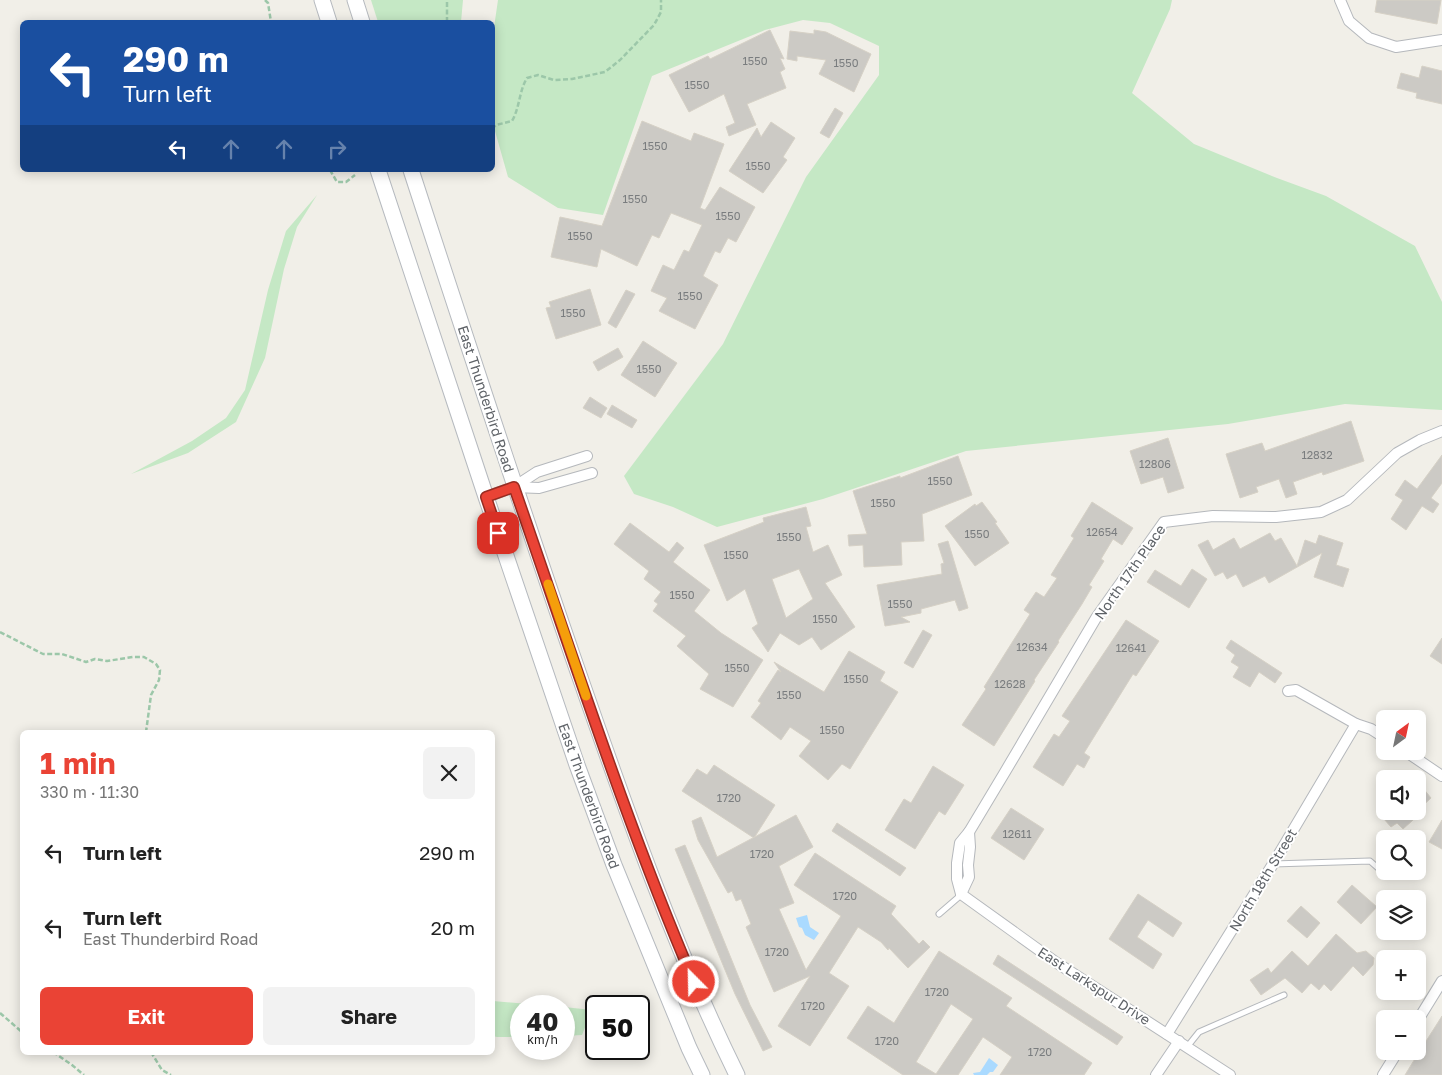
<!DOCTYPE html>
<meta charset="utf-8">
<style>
body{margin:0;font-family:"Golos Text",sans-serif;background:#f2f2f2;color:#222;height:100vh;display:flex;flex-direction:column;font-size:19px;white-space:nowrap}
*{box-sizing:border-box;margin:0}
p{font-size:16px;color:#767676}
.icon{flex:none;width:28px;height:28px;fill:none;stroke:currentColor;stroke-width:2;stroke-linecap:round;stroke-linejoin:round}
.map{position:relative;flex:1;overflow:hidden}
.details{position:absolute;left:20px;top:730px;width:475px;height:325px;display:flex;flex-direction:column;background:#fff;border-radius:8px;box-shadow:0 2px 12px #0003}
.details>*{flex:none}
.top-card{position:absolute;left:20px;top:20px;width:475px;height:152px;border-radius:8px;box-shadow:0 2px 12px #0003;background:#1a4fa0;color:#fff;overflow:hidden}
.needle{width:32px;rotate:33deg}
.fabs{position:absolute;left:1376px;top:710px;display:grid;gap:10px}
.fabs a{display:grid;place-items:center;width:50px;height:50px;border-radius:8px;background:#fff;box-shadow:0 2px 12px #0003;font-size:25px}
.speed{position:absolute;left:510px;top:995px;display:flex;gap:10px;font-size:25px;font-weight:700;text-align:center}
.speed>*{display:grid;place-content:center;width:65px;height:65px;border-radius:50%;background:#fff;box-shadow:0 2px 12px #0003;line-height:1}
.speed small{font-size:12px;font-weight:400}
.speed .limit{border:2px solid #111;border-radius:8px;background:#fff;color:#111}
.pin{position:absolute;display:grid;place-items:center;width:42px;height:42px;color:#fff;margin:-21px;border-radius:10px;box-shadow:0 2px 8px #0006}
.me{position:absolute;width:55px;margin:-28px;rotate:337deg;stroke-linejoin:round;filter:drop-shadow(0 0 4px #0008)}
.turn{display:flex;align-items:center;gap:18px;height:105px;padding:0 20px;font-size:22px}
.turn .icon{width:65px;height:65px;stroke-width:2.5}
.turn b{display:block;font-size:35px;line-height:42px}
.lanes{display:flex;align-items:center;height:48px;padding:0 20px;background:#0003;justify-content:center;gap:25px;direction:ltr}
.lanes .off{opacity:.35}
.round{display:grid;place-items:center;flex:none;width:52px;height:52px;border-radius:8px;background:#f2f2f2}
.overview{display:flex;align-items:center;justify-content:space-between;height:85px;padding:0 20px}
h1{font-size:30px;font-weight:700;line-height:38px;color:#ea4335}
.action{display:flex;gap:10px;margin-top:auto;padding:10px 20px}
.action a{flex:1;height:58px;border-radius:8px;background:#ea4335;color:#fff;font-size:20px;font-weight:700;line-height:58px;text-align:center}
.action a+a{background:#f2f2f2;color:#222}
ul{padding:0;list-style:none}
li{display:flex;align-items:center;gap:15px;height:75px;padding:0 20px}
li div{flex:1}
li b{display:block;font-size:19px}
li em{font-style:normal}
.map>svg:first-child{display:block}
.green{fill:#c5e8c5}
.water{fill:#aadaff}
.building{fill:#cccac5;stroke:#d6d1c6;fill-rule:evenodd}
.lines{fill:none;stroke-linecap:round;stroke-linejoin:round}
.lane-casing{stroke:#b5b8bc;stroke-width:7}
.street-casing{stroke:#b5b8bc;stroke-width:12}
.secondary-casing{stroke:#b6babf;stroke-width:17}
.path{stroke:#9cc7a9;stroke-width:2.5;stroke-dasharray:5 2.5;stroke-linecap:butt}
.lane{stroke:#fff;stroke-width:5}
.street{stroke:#fff;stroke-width:10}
.secondary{stroke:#fff;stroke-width:15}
.route-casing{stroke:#982c22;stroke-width:12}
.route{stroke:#ea4335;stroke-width:9}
.slow{stroke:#f59e0b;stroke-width:9}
.labels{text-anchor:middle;stroke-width:4;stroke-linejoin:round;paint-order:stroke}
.number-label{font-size:11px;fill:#7a7d7f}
.street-label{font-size:14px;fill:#5f6368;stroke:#fff}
</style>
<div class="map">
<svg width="1442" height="1075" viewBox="0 0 1442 1075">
<rect width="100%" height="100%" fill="#f1efe8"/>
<!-- green -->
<g class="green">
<polygon points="371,0 463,0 461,22 378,22"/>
<polygon points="498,0 1172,0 1170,9 1132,93 1194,144 1277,178 1326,196 1415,246 1442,302 1442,410 1345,404 1228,424 966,451 823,499 717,527 673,507 634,494 624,476 723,344 806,177 879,75 879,46 830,23 803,20 765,30 652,76 603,215 558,208 508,177 493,124 492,41"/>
<polygon points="317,195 297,227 284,269 265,358 236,422 188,453 131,474 192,441 226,418 245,390 268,290 286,231"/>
<polygon points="492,1001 493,1001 551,1006 521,1006 521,1037 497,1037 493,1036"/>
<polygon points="564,1007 592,1010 582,1035 564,1036"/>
</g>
<!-- water -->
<g class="water">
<polygon points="807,915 810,927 819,933 814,940 805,935 802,928 799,927 796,918"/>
<polygon points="989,1058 998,1065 993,1072 990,1072 987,1075 974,1075 973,1073 980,1072"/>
</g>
<!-- building -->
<g class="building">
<polygon points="1377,0 1441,0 1437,24 1375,12"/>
<polygon points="770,30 784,59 780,58 785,69 780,72 786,88 747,104 756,125 729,136 726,127 735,123 724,94 689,112 669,75 708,56 710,59"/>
<polygon points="814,30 826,32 871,54 854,92 819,74 826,60 797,56 797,61 787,59 790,31 814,34"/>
<polygon points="1422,66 1442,71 1442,104 1416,98 1417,93 1397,88 1401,73 1419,78"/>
<polygon points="835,108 843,113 829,138 820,133"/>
<polygon points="642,121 691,141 694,133 724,144 700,208 705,210 720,187 755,207 736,242 728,238 720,253 715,251 703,276 718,285 695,329 659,311 667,298 651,291 663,265 674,270 684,250 689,252 702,225 671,213 659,238 652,235 637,266 601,249 597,267 551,257 560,217 602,226"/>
<polygon points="771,122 795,138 783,157 787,160 763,193 729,171 757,128 761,137"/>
<polygon points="590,289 601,325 556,339 546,308 551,307 549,302"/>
<polygon points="626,290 635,294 616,328 608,323"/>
<polygon points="643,341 677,363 655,397 621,375"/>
<polygon points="618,348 623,357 598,371 593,362"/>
<polygon points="590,397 607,408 601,418 583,408"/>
<polygon points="612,405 637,420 632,428 607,414"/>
<polygon points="1351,421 1364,461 1323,475 1322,472 1293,482 1297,494 1286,498 1279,479 1256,487 1258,492 1240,498 1226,454 1262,443 1265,451"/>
<polygon points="1168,438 1184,488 1168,493 1163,477 1141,484 1130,451"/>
<polygon points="1442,455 1442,483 1431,498 1439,504 1433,513 1422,506 1406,530 1391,519 1403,500 1395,495 1405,480 1417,489"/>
<polygon points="958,456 972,495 922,514 924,541 901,542 902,565 864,567 863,545 849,546 848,535 867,534 853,491 900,476 900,478"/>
<polygon points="982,502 997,522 995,523 1009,543 975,566 945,526 975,504 976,506"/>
<polygon points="1092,502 1133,528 1122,545 1113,539 1101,559 1104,561 1089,585 1092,587 1082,604 1058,641 1059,642 1034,680 1035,681 994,746 962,725 986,689 984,687 1030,614 1024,610 1036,592 1044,597 1057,578 1051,575 1074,538 1071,536"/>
<path d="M806 507 811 526 806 527 813 552 828 545 842 575 825 583 855 627 821 650 812 637 799 645 780 633 768 652 752 628 758 624 745 589 727 601 704 545 764 522 763 518ZM799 569 813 599 786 618 772 579Z"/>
<polygon points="630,523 669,552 677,542 684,548 673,562 710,590 694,611 721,633 763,660 733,707 700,689 709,674 677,646 686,636 653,611 658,604 654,601 661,592 644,579 649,571 614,544"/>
<polygon points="1270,533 1275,541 1281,538 1297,566 1305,540 1316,544 1319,535 1343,543 1336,565 1349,569 1343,587 1314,577 1322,553 1269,583 1265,576 1243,587 1236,574 1227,579 1223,572 1215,576 1198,545 1208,540 1213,550 1234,538 1240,549"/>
<polygon points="948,541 968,608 959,611 955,600 921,609 921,613 901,617 910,622 885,626 877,585 942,574 941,564 944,563 938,544"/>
<polygon points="1192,569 1207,579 1189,608 1147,582 1155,570 1181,586"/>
<polygon points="1126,620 1159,641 1136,676 1133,674 1084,753 1090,757 1084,768 1077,764 1063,786 1033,767 1054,734 1059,737 1070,721 1062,716"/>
<polygon points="923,630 932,635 913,668 904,663"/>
<polygon points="1442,638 1442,664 1430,656"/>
<polygon points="1231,640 1282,673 1275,683 1259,672 1250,687 1233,677 1239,667 1231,662 1235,655 1226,648"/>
<polygon points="849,651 885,672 880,681 898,692 850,769 842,764 828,780 799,756 811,741 790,727 781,740 751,717 761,703 758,701 778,670 781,672 774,662 824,692"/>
<polygon points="714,765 775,805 754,838 682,791 697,769 707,775"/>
<polygon points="933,766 964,785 945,815 939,811 915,849 885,830 904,799 911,803"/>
<polygon points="1418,782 1431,798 1418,810"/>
<polygon points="1011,808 1044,829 1024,860 991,838"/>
<polygon points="1377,811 1423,811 1403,829 1397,823 1391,827"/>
<polygon points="796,815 813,847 779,866 794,903 779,909 806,970 841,916 794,885 815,853 896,906 891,914 919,944 923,940 930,947 908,968 889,948 888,950 881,942 858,927 829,973 849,986 810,1046 778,1026 810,976 774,992 746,927 751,924 741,899 736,901 732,891 728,893 698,840 692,821 701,817 717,857"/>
<polygon points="1442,820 1442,849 1429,842"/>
<polygon points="837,823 906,868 900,876 832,831"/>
<polygon points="685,845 750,1005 772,1047 763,1051 735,994 675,849"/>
<polygon points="1352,885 1377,907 1361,924 1337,902"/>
<polygon points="1138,894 1182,923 1173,937 1148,920 1137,937 1162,954 1153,969 1109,939"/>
<polygon points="1301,906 1320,923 1307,938 1287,921"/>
<polygon points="1336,934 1357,953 1366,951 1374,958 1373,965 1363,976 1353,966 1331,991 1324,984 1319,990 1311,983 1302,993 1285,978 1261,995 1250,980 1268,968 1271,973 1292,951 1308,966"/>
<path d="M939 951 1012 998 1006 1006 1092 1063 1084 1075H1000L1012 1057 983 1037 958 1075H903L847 1038 868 1006 894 1023ZM951 1004 973 1019 936 1074 916 1062Z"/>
<polygon points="998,955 1123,1037 1117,1045 993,964"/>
<polygon points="1442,1016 1442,1075 1405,1075 1416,1057"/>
</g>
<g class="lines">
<!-- lane casing -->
<g class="lane-casing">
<g id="lane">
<polyline points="1273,864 1370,861 1387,876"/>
<polyline points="939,914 961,895"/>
<polyline points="1187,1047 1199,1032 1284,995"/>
</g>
</g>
<!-- street casing -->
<g class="street-casing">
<g id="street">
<polyline points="1340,0 1349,21 1369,38 1396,47 1442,40"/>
<polyline points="514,487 539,488 592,473"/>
<polyline points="486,497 514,487 537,472 587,456"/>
<polyline points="1288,691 1296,690 1356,724 1371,729 1385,738"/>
<polyline points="1405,751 1442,776"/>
<polyline points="961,894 957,879 957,863 960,843 969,832 1005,772 1096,618 1164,522 1213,516 1276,517 1321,512 1347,500 1397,453 1420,440 1442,431"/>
<polyline points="961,894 1057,963 1230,1075"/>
<polyline points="961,894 969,877 968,865 970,847 969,832"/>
<polyline points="1418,1020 1442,981"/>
<polyline points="1167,1034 1273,864 1356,724"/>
<polyline points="1156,1075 1179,1041"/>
<polyline points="1383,1075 1398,1051"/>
</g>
</g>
<!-- secondary casing -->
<g class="secondary-casing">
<g id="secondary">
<polyline points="322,0 329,22"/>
<polyline points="355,0 362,22"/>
<polyline points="378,170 486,497 577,765 614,865 689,1048 702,1075"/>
<path d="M411 170C465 336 519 501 576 666 624 804 672 943 737 1075"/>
</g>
</g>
<!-- path -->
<g class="path">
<polyline points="265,0 268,3 271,22"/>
<polyline points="447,22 447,0"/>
<path d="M492 129 496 125 512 121C520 107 519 91 527 78L538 75 554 80 572 79 605 72 620 60 654 25 661 12V0"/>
<polyline points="330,170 337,182 346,182 355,175"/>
<polyline points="0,632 43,654 62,654 86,662 95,659 107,661 133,657 144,657 156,664 160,670 159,680 151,695 146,732"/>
<polyline points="0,1013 22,1032"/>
<polyline points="53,1052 72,1065 84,1075"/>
<polyline points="151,1052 162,1070 171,1075"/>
</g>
<!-- lane -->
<use href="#lane" class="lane"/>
<!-- street -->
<use href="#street" class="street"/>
<!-- secondary -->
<use href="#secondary" class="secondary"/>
</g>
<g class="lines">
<!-- route casing -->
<g class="route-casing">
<path id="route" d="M498 533 486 497 514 487C572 653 625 821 694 982"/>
</g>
<!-- route -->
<use href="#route" class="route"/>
<!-- slow -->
<polyline class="slow" points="548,584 586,696"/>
</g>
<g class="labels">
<!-- number labels -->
<g class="number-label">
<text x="755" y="65">1550</text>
<text x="846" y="67">1550</text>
<text x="697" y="89">1550</text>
<text x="655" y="150">1550</text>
<text x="758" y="170">1550</text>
<text x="635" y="203">1550</text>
<text x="728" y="220">1550</text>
<text x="580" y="240">1550</text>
<text x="690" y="300">1550</text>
<text x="573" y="317">1550</text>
<text x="649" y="373">1550</text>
<text x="1317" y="459">12832</text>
<text x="1155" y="468">12806</text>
<text x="940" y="485">1550</text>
<text x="883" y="507">1550</text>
<text x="1102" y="536">12654</text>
<text x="977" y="538">1550</text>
<text x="789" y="541">1550</text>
<text x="736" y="559">1550</text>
<text x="682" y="599">1550</text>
<text x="900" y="608">1550</text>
<text x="825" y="623">1550</text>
<text x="1032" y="651">12634</text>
<text x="1131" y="652">12641</text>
<text x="737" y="672">1550</text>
<text x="856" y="683">1550</text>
<text x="1010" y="688">12628</text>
<text x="789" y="699">1550</text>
<text x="832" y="734">1550</text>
<text x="729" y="802">1720</text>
<text x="1017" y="838">12611</text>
<text x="762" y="858">1720</text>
<text x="845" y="900">1720</text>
<text x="777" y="956">1720</text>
<text x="937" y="996">1720</text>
<text x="813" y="1010">1720</text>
<text x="887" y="1045">1720</text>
<text x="1040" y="1056">1720</text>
</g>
<!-- street labels -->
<g class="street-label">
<text transform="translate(486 399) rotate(72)" y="5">East Thunderbird Road</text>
<text transform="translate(1130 572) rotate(-55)" y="5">North 17th Place</text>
<text transform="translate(589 796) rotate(70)" y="5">East Thunderbird Road</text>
<text transform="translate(1263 880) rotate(-59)" y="5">North 18th Street</text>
<text transform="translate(1094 986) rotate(33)" y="5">East Larkspur Drive</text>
</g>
</g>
</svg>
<div class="fabs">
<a><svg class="needle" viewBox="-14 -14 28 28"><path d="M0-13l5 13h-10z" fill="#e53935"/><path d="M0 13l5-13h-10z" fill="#767676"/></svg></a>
<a><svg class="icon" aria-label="sound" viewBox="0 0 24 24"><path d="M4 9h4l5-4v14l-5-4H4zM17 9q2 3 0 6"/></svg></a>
<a><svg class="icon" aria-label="search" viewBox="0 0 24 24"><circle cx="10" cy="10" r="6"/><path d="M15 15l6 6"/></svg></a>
<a><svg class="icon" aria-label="layers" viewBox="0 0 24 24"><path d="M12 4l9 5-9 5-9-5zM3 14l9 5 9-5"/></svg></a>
<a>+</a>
<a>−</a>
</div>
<div class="speed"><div>40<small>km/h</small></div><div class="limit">50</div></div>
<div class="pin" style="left:498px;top:533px;background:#d93025"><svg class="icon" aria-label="arrive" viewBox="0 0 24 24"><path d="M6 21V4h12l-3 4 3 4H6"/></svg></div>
<svg class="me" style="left:694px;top:982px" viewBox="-20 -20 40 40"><circle r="17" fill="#ea4335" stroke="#fff" stroke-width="3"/><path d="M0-11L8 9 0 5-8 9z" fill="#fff"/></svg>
<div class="top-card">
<div class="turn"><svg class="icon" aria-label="left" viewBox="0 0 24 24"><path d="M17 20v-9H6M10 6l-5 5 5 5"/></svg><div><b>290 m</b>Turn left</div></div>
<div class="lanes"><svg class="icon" aria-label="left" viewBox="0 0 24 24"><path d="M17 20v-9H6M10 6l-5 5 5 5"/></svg><svg class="icon off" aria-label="ahead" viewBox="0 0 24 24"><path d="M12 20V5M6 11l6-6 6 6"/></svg><svg class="icon off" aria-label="ahead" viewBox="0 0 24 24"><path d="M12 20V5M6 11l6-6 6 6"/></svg><svg class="icon off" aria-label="right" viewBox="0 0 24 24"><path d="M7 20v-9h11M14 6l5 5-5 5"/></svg></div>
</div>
<section class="details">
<div class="overview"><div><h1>1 min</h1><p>330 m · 11:30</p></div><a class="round"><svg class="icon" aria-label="close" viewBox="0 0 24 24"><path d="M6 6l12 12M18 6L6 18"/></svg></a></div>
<ul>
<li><svg class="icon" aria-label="left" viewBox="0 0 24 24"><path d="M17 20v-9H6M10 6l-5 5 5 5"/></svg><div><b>Turn left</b></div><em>290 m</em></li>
<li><svg class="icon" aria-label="left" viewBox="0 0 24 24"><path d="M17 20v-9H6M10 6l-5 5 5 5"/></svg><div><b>Turn left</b><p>East Thunderbird Road</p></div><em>20 m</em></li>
</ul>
<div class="action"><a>Exit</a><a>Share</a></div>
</section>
</div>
